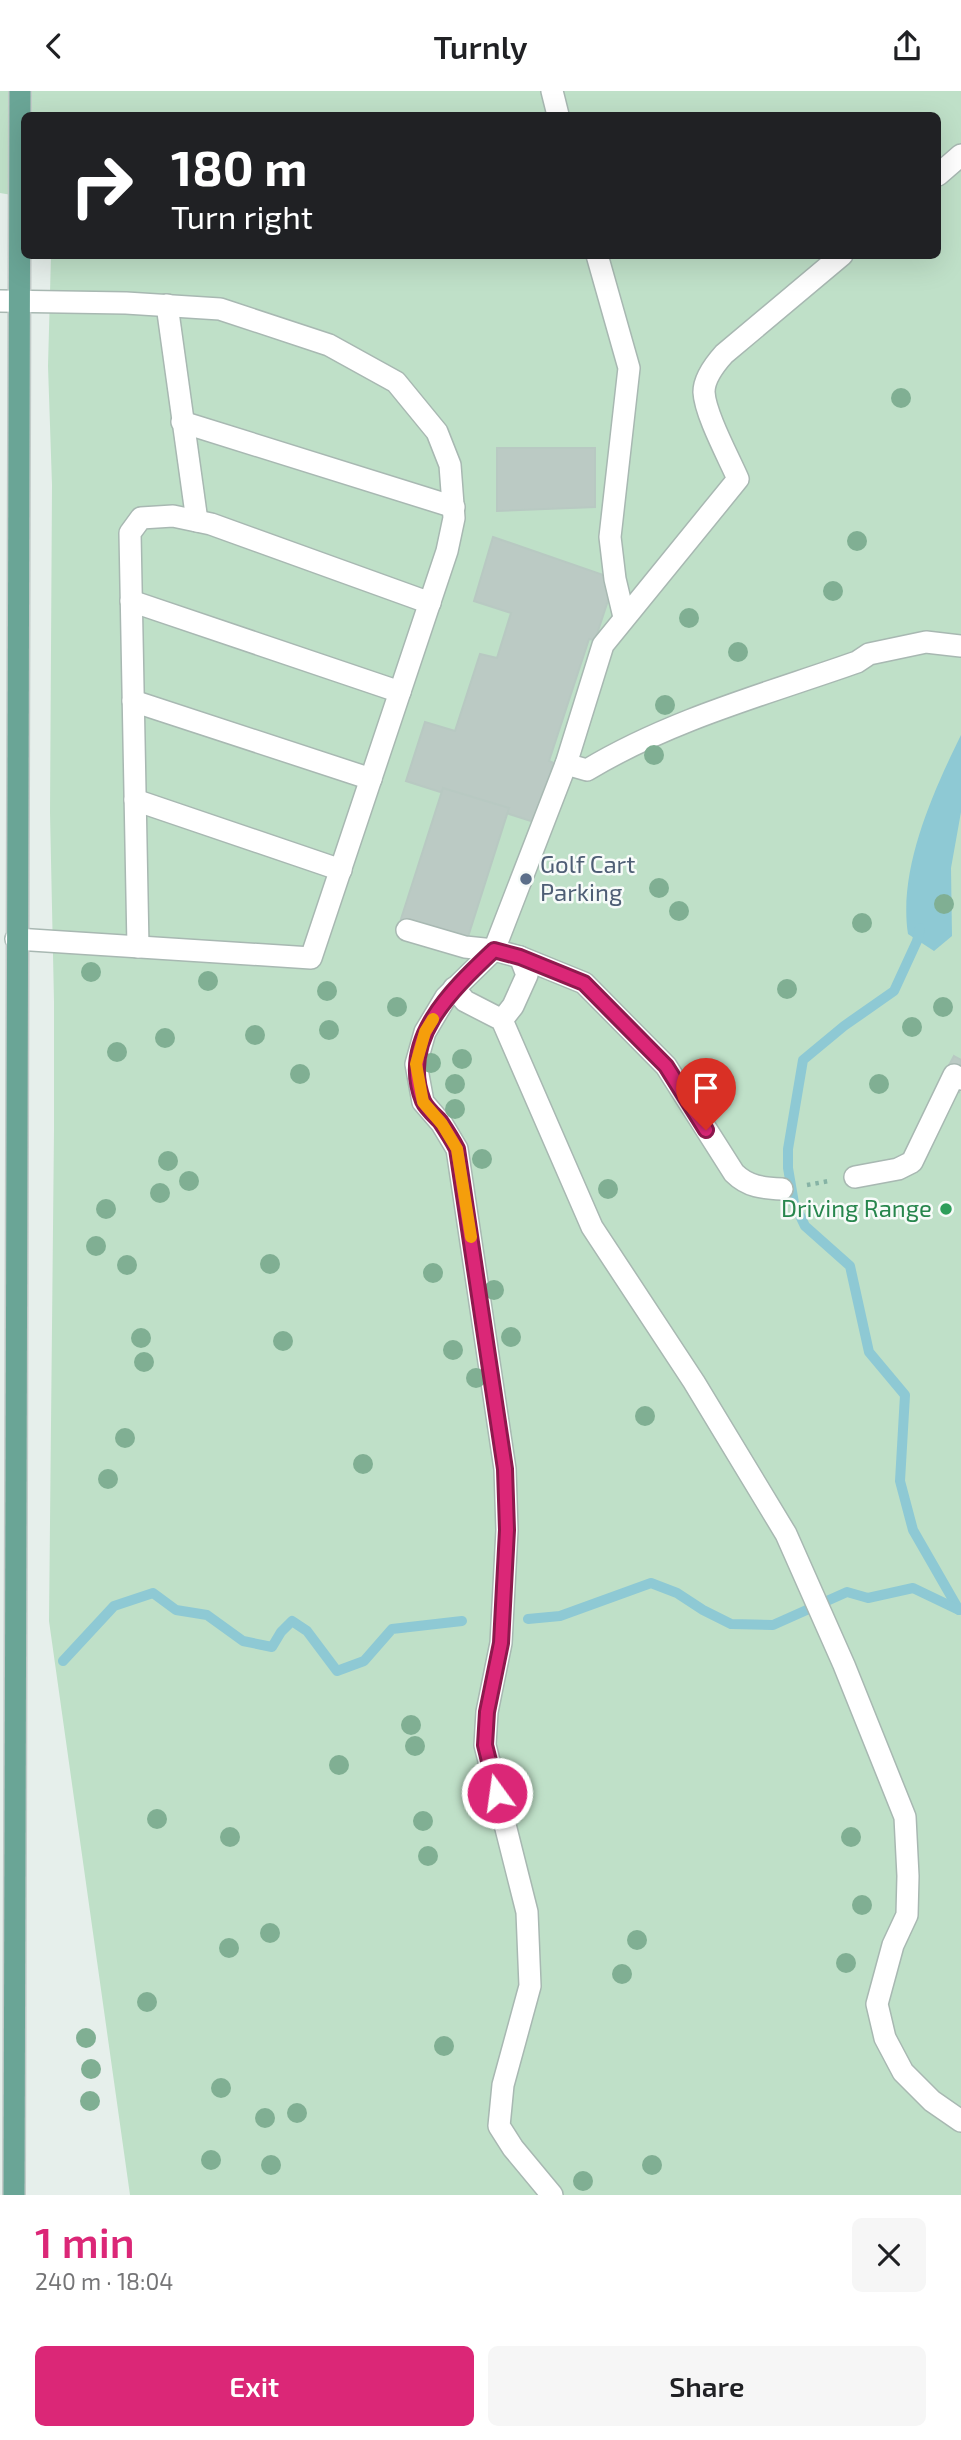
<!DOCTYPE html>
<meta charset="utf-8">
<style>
body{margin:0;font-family:"Exo 2",sans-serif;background:#f6f6f6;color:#202124;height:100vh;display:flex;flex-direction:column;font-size:26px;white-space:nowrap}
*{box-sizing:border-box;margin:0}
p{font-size:23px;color:#757577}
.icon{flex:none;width:38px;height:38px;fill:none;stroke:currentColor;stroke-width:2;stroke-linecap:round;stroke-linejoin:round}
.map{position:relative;height:2104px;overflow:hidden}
.panel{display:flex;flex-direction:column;background:#fff;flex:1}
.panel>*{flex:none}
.banner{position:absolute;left:21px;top:21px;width:920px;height:147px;border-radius:10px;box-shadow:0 7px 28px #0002;background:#202124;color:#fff;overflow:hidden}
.pin{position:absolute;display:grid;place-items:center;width:60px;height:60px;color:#fff;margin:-72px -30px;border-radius:50% 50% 50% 0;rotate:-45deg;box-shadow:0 0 7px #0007}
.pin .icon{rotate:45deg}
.me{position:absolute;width:77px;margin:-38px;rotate:346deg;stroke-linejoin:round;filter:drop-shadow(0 0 5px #0008)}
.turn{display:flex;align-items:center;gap:24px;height:147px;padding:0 35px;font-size:32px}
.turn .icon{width:91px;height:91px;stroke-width:2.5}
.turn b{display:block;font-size:49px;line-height:60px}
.round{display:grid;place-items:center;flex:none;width:74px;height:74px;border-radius:10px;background:#f6f6f6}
.headline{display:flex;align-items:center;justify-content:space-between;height:119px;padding:0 35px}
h1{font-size:42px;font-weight:600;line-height:52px;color:#db2777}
.action{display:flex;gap:14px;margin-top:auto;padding:14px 35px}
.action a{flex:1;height:80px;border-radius:10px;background:#db2777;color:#fff;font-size:28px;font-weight:600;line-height:80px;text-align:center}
.action a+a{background:#f6f6f6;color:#202124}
header{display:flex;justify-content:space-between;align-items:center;height:91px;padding:0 35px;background:#fff;font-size:32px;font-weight:600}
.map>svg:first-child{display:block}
.green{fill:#bfe0c8}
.water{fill:#8ec9d4}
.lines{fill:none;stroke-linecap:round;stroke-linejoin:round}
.stream{stroke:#8ec9d4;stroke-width:10}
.building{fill:#bbcac4;stroke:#b8c9c2;stroke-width:2}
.minor-casing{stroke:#a8b8b2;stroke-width:24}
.major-casing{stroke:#c2cac8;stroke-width:24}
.path{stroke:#86b3a5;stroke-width:4.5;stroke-dasharray:3.5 5;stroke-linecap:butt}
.minor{stroke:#fff;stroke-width:21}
.major{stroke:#6aa596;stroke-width:21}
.tree{fill:#80af93}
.route-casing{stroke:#8e194d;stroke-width:18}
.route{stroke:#db2777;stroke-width:12}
.slow{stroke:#f59e0b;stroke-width:12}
.service-dot{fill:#5c6f8a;stroke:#f7fbf9;stroke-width:2.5}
.leisure-dot{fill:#2e9e5b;stroke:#f7fbf9;stroke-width:2.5}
.labels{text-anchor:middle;stroke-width:5;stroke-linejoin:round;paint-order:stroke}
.service-label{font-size:24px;fill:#4e5e75;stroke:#f7fbf9;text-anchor:start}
.leisure-label{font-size:24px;fill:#27864d;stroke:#f7fbf9;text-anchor:end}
</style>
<header><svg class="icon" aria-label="back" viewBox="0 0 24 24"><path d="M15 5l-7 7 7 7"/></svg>Turnly<svg class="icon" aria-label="share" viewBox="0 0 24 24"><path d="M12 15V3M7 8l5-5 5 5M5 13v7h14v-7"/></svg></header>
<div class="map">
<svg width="961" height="2104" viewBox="0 0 961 2104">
<rect width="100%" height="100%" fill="#e6efeb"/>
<!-- green -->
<polygon class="green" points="0,0 961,0 961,2104 130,2104 49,1530 54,1039 54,911 50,722 52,394 48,275 51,165 938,164 938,24 24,24 24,106 0,102"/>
<!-- water -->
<path class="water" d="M961 644V721L951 777 952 845 934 860 908 843C898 778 933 701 961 644Z"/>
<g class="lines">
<!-- stream -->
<g class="stream">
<polyline points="920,837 917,850 894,900 844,935 803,969 788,1058 788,1077 794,1112 805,1135 850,1175 869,1261 905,1304 900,1390 913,1439 959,1519"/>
<polyline points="528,1528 560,1525 651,1492 677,1502 703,1519 731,1533 773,1534 847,1501 868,1507 913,1497 959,1519"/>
<polyline points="63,1570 114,1515 153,1502 176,1519 207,1524 243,1550 272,1556 281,1541 292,1530 307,1540 337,1580 364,1570 392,1538 462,1530"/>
</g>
</g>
<!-- building -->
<g class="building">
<polygon points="497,357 595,357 595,416 497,420"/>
<polygon points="493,446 615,488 595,549 589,548 549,670 554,672 534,731 406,690 425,631 455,640 480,563 497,567 511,522 474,510"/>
<polygon points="443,697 509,717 467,849 401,828"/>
<polygon points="954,965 961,969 959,1001 940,991"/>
</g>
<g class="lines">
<!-- minor casing -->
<g class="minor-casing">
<g id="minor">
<polyline points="552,0 558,24"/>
<polyline points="938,84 961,64"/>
<polyline points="597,164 629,277 610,446 615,488 624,526"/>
<path d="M842 164 724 263C715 273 704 287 704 301 705 323 729 367 738 388L603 554 566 673 587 679C670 629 766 603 857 571L869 563 926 551 961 555"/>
<polyline points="0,210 126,212 220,218 329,254 396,291 437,341 450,374 454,427 447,460 311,867 16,848"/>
<polyline points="167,214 197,430"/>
<polyline points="182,331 454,416"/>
<polyline points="131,510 400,601"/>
<polyline points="133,610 371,688"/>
<polyline points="135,709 341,779"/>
<path d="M407 839 465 856 494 859 520 866 584 892 666 975 734 1082C748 1096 763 1097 782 1098"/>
<polyline points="138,856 130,442 141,427 173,425 211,433 430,512"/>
<polyline points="454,897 465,910 502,929 592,1136 694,1291 786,1443 844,1574 905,1726 908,1785 907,1824 893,1854 877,1913 885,1947 903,1981 932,2010 961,2030"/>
<polyline points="502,929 513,915 527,884 520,866"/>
<polyline points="855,1086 898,1078 912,1071 954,984 961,988"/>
<polyline points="552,2104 513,2057 499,2035 503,1994 530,1895 527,1821 485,1654 487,1621 501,1552 507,1439 505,1378 457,1058 442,1033 423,1011 416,973 425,941 446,906 494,859 566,673"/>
</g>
</g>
<!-- major casing -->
<g class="major-casing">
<polyline id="major" points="14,2104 20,0"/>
</g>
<!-- path -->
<polyline class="path" points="807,1094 829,1090"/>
<!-- minor -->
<use href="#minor" class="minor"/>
<!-- major -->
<use href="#major" class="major"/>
</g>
<!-- trees -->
<g class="tree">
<circle cx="901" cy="307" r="10"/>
<circle cx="857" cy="450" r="10"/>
<circle cx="833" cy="500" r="10"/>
<circle cx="689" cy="527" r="10"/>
<circle cx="738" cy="561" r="10"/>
<circle cx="665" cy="614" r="10"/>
<circle cx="654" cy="664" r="10"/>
<circle cx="659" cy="797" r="10"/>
<circle cx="944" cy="813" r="10"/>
<circle cx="679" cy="820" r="10"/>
<circle cx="862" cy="832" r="10"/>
<circle cx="91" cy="881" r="10"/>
<circle cx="208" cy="890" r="10"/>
<circle cx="787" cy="898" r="10"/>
<circle cx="327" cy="900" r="10"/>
<circle cx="397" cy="916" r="10"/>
<circle cx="943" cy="916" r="10"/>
<circle cx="912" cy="936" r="10"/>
<circle cx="329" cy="939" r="10"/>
<circle cx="255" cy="944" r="10"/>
<circle cx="165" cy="947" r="10"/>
<circle cx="117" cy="961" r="10"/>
<circle cx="462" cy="968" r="10"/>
<circle cx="431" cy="972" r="10"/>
<circle cx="300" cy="983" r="10"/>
<circle cx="455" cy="993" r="10"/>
<circle cx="879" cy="993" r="10"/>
<circle cx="455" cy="1018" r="10"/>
<circle cx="482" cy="1068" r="10"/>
<circle cx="168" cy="1070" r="10"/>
<circle cx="189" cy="1090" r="10"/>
<circle cx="608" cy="1098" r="10"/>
<circle cx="160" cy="1102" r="10"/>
<circle cx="106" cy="1118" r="10"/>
<circle cx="96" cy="1155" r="10"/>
<circle cx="270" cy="1173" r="10"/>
<circle cx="127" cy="1174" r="10"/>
<circle cx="433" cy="1182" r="10"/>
<circle cx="494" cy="1199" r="10"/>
<circle cx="511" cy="1246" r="10"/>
<circle cx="141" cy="1247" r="10"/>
<circle cx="283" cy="1250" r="10"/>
<circle cx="453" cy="1259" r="10"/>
<circle cx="144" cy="1271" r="10"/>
<circle cx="476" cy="1287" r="10"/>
<circle cx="645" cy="1325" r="10"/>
<circle cx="125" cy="1347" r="10"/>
<circle cx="363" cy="1373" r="10"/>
<circle cx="108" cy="1388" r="10"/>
<circle cx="411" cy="1634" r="10"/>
<circle cx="415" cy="1655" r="10"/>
<circle cx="339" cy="1674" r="10"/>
<circle cx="157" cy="1728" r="10"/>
<circle cx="423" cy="1730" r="10"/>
<circle cx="230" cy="1746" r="10"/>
<circle cx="851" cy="1746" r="10"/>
<circle cx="428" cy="1765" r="10"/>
<circle cx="862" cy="1814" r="10"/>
<circle cx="270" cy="1842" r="10"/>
<circle cx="637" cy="1849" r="10"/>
<circle cx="229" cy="1857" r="10"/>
<circle cx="846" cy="1872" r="10"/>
<circle cx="622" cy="1883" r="10"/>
<circle cx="147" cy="1911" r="10"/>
<circle cx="86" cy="1947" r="10"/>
<circle cx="444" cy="1955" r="10"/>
<circle cx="91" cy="1978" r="10"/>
<circle cx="221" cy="1997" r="10"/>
<circle cx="90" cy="2010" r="10"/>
<circle cx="297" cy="2022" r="10"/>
<circle cx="265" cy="2027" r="10"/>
<circle cx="211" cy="2069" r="10"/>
<circle cx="271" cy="2074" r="10"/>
<circle cx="652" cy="2074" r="10"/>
<circle cx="583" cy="2090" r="10"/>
</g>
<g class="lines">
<!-- route casing -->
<g class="route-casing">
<path id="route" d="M497 1702 485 1654 487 1621 501 1552 507 1439 505 1378 457 1058C452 1048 446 1039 440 1030 434 1024 426 1017 423 1010 398 948 454 897 494 859L520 866 584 892 666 975 706 1039"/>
</g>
<!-- route -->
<use href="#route" class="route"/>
<!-- slow -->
<polyline class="slow" points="433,928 425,941 416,973 423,1011 442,1033 457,1058 471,1146"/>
</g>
<!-- markers -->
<circle class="service-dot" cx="526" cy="788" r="7"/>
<circle class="leisure-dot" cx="946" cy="1118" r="7"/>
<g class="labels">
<!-- service labels -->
<g class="service-label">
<text x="540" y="782">Golf Cart<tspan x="540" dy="28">Parking</tspan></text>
</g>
<!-- leisure labels -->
<g class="leisure-label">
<text x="932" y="1126">Driving Range</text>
</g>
</g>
</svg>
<div class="pin" style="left:706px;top:1039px;background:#d93025"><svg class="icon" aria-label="arrive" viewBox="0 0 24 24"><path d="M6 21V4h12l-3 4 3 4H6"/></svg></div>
<svg class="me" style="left:497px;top:1702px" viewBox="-20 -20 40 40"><circle r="17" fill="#db2777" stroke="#fff" stroke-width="3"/><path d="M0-11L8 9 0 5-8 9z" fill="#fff"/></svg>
<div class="banner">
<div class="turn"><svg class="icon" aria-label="right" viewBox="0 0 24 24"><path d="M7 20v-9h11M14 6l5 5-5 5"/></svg><div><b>180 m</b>Turn right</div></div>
</div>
</div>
<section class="panel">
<div class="headline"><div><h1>1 min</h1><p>240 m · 18:04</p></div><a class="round"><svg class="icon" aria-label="close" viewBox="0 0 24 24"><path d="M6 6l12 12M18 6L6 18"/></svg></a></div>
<div class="action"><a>Exit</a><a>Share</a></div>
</section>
